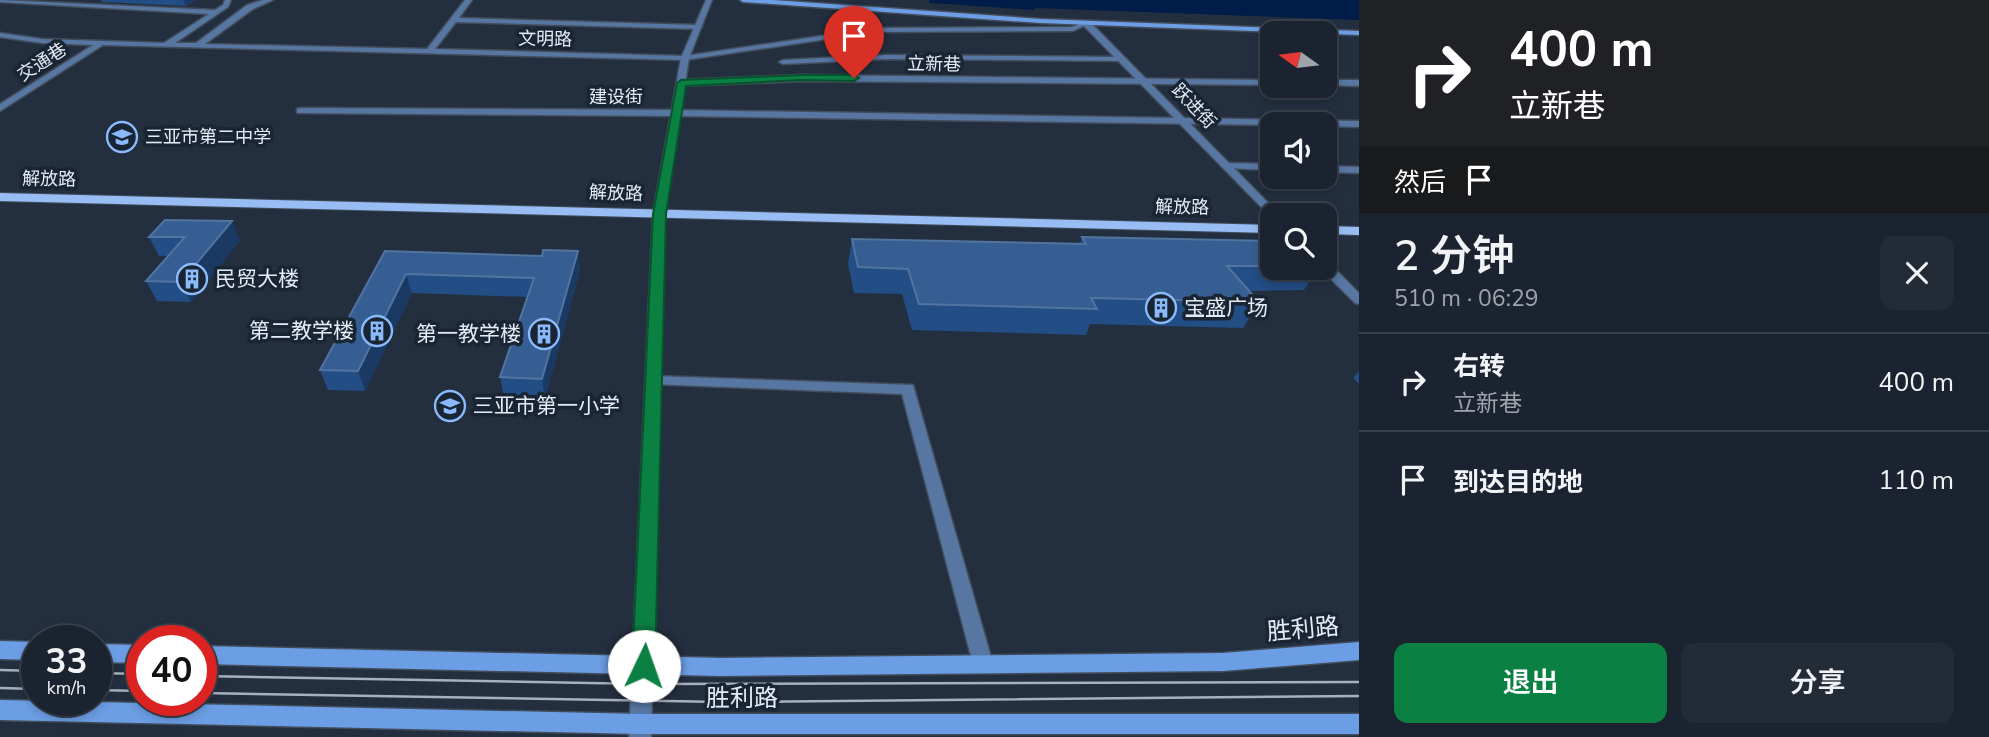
<!DOCTYPE html>
<html lang="zh">
<meta charset="utf-8">
<style>
body{margin:0;font-family:"Nunito Sans","Noto Sans SC",sans-serif;background:#232b37;color:#f1f3f6;height:100vh;display:flex;flex-direction:column;font-size:26px;white-space:nowrap}
*{box-sizing:border-box;margin:0}
p{font-size:23px;color:#9fa4aa}
.icon{flex:none;width:38px;height:38px;fill:none;stroke:currentColor;stroke-width:2;stroke-linecap:round;stroke-linejoin:round}
.map{position:relative;flex:1;overflow:hidden}
.details{display:flex;flex-direction:column;background:#1a232f;width:630px}
.details>*{flex:none}
.hud{background:#202124;color:#fff;overflow:hidden}
.needle{width:46px;rotate:284deg}
.buttons{position:absolute;left:1260px;top:21px;display:grid;gap:14px}
.buttons a{display:grid;place-items:center;width:77px;height:77px;border-radius:14px;background:#1a232f;box-shadow:0 4px 10px #0003,0 0 0 2px #38404b;font-size:35px}
.speed{position:absolute;left:21px;top:625px;display:flex;gap:14px;font-size:35px;font-weight:700;text-align:center}
.speed>*{display:grid;place-content:center;width:91px;height:91px;border-radius:50%;background:#1a232f;box-shadow:0 4px 10px #0003,0 0 0 2px #38404b;line-height:1}
.speed small{font-size:18px;font-weight:400}
.speed .limit{border:10px solid #d22;background:#fff;color:#111}
.pin{position:absolute;display:grid;place-items:center;width:60px;height:60px;color:#fff;margin:-72px -30px;border-radius:50% 50% 50% 0;rotate:-45deg;box-shadow:0 0 7px #0007}
.pin .icon{rotate:45deg}
.me{position:absolute;width:77px;margin:-38px;rotate:3deg;stroke-linejoin:round;filter:drop-shadow(0 0 5px #0008)}
.turn{display:flex;align-items:center;gap:24px;height:147px;padding:0 35px;font-size:32px}
.turn .icon{width:91px;height:91px;stroke-width:2.5}
.turn b{display:block;font-size:49px;line-height:60px}
.then{display:flex;align-items:center;height:66px;padding:0 35px;background:#0003;gap:14px;font-size:26px}
.round{display:grid;place-items:center;flex:none;width:74px;height:74px;border-radius:14px;background:#232b37}
.summary{display:flex;align-items:center;justify-content:space-between;height:119px;padding:0 35px}
h1{font-size:42px;font-weight:600;line-height:52px}
.action{display:flex;gap:14px;margin-top:auto;padding:14px 35px}
.action a{flex:1;height:80px;border-radius:14px;background:#0b8043;color:#fff;font-size:28px;font-weight:600;line-height:80px;text-align:center}
.action a+a{background:#232b37;color:#f1f3f6}
ul{padding:0;list-style:none}
li{display:flex;align-items:center;gap:21px;height:98px;padding:0 35px;border-top:2px solid #38404b}
li div{flex:1}
li b{display:block;font-size:26px}
li em{font-style:normal}
main{display:flex;flex:1;min-height:0}
.map>svg:first-child{display:block}
.water{fill:#001c48}
.lines{fill:none;stroke-linecap:round;stroke-linejoin:round}
.minor-casing{stroke:#424d5c;stroke-width:3}
.tertiary-casing{stroke:#424d5c;stroke-width:3}
.secondary-casing{stroke:#424d5c;stroke-width:3}
.primary-casing{stroke:#424d5c;stroke-width:2}
.minor{fill:#5776a2;fill-rule:evenodd}
.tertiary{fill:#5776a2;fill-rule:evenodd}
.secondary{fill:#6c9ee5;fill-rule:evenodd}
.primary{fill:#97bdf4;fill-rule:evenodd}
.tram{stroke:#a7b0bd;stroke-width:2.5}
.wall{fill:#224d85}
.shaded-wall{fill:#1a3a64}
.building{fill:#375e92;stroke:#5274a1;stroke-width:2}
.route{fill:#0b8043;stroke:#07532c;stroke-width:2}
.labels{text-anchor:middle;stroke-width:7;stroke-linejoin:round;paint-order:stroke}
.far-street-label{font-size:18px;fill:#e3ebf6;stroke:#1a2534}
.far-poi-label{font-size:18px;fill:#e3ebf6;stroke:#1a2534;text-anchor:start}
.poi-label{font-size:21px;fill:#e3ebf6;stroke:#1a2534;text-anchor:start}
.near-street-label{font-size:24px;fill:#e3ebf6;stroke:#1a2534}
</style>
<main>
<div class="map">
<svg width="1359" height="737" viewBox="0 0 1359 737">
<rect width="100%" height="100%" fill="#232f3f"/>
<!-- water -->
<polygon class="water" points="929,0 1359,0 1359,20 1035,8 1035,10 930,3"/>
<g class="lines">
<!-- minor casing -->
<g class="minor-casing">
<g id="minor">
<polygon points="0,0 215,10 223,5 225,0 231,0 228,7 175,43 196,43 247,5 263,0 273,0 253,9 205,44 427,49 465,0 472,0 459,18 698,25 702,27 698,29 456,22 435,49 685,56 875,28 1072,27 1086,21 1090,23 1073,31 875,32 685,60 103,45 0,111 0,104 93,45 42,43 0,37 0,33 42,39 164,43 209,14 0,2"/>
<polygon points="885,55 1122,57 1126,59 1122,61 885,59 783,64 779,62 783,60"/>
<polygon points="802,75 1272,80 1272,85 802,81 681,86 677,83 681,80"/>
<polygon points="1359,80 1359,86 1325,85 1325,80"/>
<polygon points="300,108 677,110 1359,121 1359,127 1325,126 1325,124 1272,125 677,116 297,113 297,109"/>
<polygon points="1228,163 1272,164 1272,170 1224,168 1223,166"/>
<polygon points="1325,166 1359,167 1359,173 1325,172"/>
<polygon points="654,376 913,385 993,664 990,671 983,673 976,671 973,664 902,394 649,384 647,381 649,378"/>
</g>
</g>
<!-- tertiary casing -->
<g class="tertiary-casing">
<g id="tertiary">
<polygon points="706,0 712,0 689,58 665,214 651,737 629,737 653,214 681,58"/>
<polygon points="1083,21 1089,21 1280,215 1272,215 1271,217 1083,25"/>
<polygon points="1325,262 1329,263 1359,293 1359,304 1355,303 1321,269 1325,268"/>
</g>
</g>
<!-- secondary casing -->
<g class="secondary-casing">
<g id="secondary">
<polygon points="740,0 773,0 1041,19 1359,31 1359,35 1041,23 743,2"/>
<polygon points="0,641 37,642 37,660 0,659"/>
<polygon points="1359,642 1359,660 1223,671 721,676 201,664 201,646 721,658 1223,653"/>
<polygon points="96,644 142,645 142,663 96,662"/>
<polygon points="0,700 641,714 1359,714 1359,734 641,734 0,720"/>
</g>
</g>
<!-- primary casing -->
<g class="primary-casing">
<g id="primary">
<polygon points="0,193 1272,225 1272,233 0,201"/>
<polygon points="1325,226 1359,227 1359,235 1325,234"/>
</g>
</g>
<!-- minor -->
<use href="#minor" class="minor"/>
<!-- tertiary -->
<use href="#tertiary" class="tertiary"/>
<!-- secondary -->
<use href="#secondary" class="secondary"/>
<!-- primary -->
<use href="#primary" class="primary"/>
<!-- tram -->
<g class="tram">
<polyline points="0,670 37,671"/>
<polyline points="96,673 142,674"/>
<polyline points="201,676 643,684 1359,682"/>
<polyline points="0,688 37,689"/>
<polyline points="96,690 142,691"/>
<polyline points="201,693 723,702 1359,696"/>
</g>
</g>
<!-- wall -->
<g class="wall">
<polygon points="101,0 196,0 186,6 102,2"/>
<polygon points="165,220 240,240 191,302 157,301 146,281 168,256 159,256 149,237"/>
<polygon points="1082,237 1272,241 1272,268 1318,268 1304,290 1249,291 1259,302 1243,328 1090,324 1086,335 912,330 902,294 854,293 848,264 852,239 1080,243"/>
<polygon points="385,251 580,270 545,399 504,397 500,377 528,297 412,293 365,391 328,390 320,370"/>
<polygon points="1359,371 1359,384 1353,378"/>
</g>
<!-- shaded-wall -->
<g class="shaded-wall">
<polygon points="183,0 196,0 186,6"/>
<polygon points="232,221 240,240 191,302 181,282"/>
<polygon points="578,251 580,270 545,399 542,379"/>
<polygon points="406,274 412,293 365,391 358,371"/>
</g>
<!-- building -->
<g class="building">
<polygon points="165,220 232,221 181,282 146,281 185,237 149,237"/>
<polygon points="1082,237 1272,241 1272,266 1227,266 1259,302 1091,298 1097,309 919,304 908,269 858,267 852,239 1086,244"/>
<polygon points="543,250 578,251 542,379 500,377 534,278 406,274 358,371 320,370 385,251 542,256"/>
</g>
<!-- route -->
<polygon class="route" points="802,75 854,75 859,78 854,81 802,80 686,86 666,214 655,666 652,673 644,676 636,673 632,666 653,214 677,83 681,80"/>
<!-- icons -->
<defs>
<g id="school-ring" transform="scale(1.575)"><circle r="9.5" fill="#1a2534" stroke="#8bbafc" stroke-width="1.5"/><path d="M0-5L7-2L0 1L-7-2ZM-4 1L0 2.5L4 1V4Q0 6-4 4Z" fill="#8bbafc"/></g>
<g id="building-ring" transform="scale(1.575)"><circle r="9.5" fill="#1a2534" stroke="#8bbafc" stroke-width="1.5"/><path d="M-4-6H4V6H1V3H-1V6H-4ZM-2.5-4.3h1.7v1.8h-1.7ZM.8-4.3h1.7v1.8H.8ZM-2.5-1h1.7V.8h-1.7ZM.8-1h1.7V.8H.8Z" fill="#8bbafc"/></g>
</defs>
<g fill-rule="evenodd">
<use href="#school-ring" x="122" y="137"/>
<use href="#building-ring" x="192" y="279"/>
<use href="#building-ring" x="1161" y="308"/>
<use href="#building-ring" x="377" y="331"/>
<use href="#building-ring" x="544" y="334"/>
<use href="#school-ring" x="450" y="406"/>
</g>
<g class="labels">
<!-- far-street labels -->
<g class="far-street-label">
<text transform="translate(545 39) rotate(1)" y="6">文明路</text>
<text transform="translate(42 62) rotate(-33)" y="6">交通巷</text>
<text transform="translate(934 64) rotate(1)" y="6">立新巷</text>
<text x="616" y="103">建设街</text>
<text transform="translate(1194 106) rotate(46)" y="6">跃进街</text>
<text transform="translate(49 179) rotate(1)" y="6">解放路</text>
<text transform="translate(616 193) rotate(2)" y="6">解放路</text>
<text transform="translate(1182 207) rotate(1)" y="6">解放路</text>
</g>
<!-- far-poi labels -->
<g class="far-poi-label">
<text x="145" y="143">三亚市第二中学</text>
</g>
<!-- poi labels -->
<g class="poi-label">
<text x="215" y="286">民贸大楼</text>
<text x="1184" y="315">宝盛广场</text>
<text x="354" y="338" text-anchor="end">第二教学楼</text>
<text x="521" y="341" text-anchor="end">第一教学楼</text>
<text x="473" y="413">三亚市第一小学</text>
</g>
<!-- near-street labels -->
<g class="near-street-label">
<text transform="translate(1303 629) rotate(-5)" y="8">胜利路</text>
<text x="742" y="706">胜利路</text>
</g>
</g>
</svg>
<div class="buttons">
<a><svg class="needle" viewBox="-14 -14 28 28"><path d="M0-13l5 13h-10z" fill="#e53935"/><path d="M0 13l5-13h-10z" fill="#9fa4aa"/></svg></a>
<a><svg class="icon" aria-label="sound" viewBox="0 0 24 24"><path d="M4 9h4l5-4v14l-5-4H4zM17 9q2 3 0 6"/></svg></a>
<a><svg class="icon" aria-label="search" viewBox="0 0 24 24"><circle cx="10" cy="10" r="6"/><path d="M15 15l6 6"/></svg></a>
</div>
<div class="speed"><div>33<small>km/h</small></div><div class="limit">40</div></div>
<div class="pin" style="left:854px;top:78px;background:#d93025"><svg class="icon" aria-label="arrive" viewBox="0 0 24 24"><path d="M6 21V4h12l-3 4 3 4H6"/></svg></div>
<svg class="me" style="left:644px;top:666px" viewBox="-20 -20 40 40"><circle r="19" fill="#fff"/><path d="M0-13L10 11 0 6-10 11z" fill="#0b8043"/></svg>
</div>
<section class="details">
<div class="hud">
<div class="turn"><svg class="icon" aria-label="right" viewBox="0 0 24 24"><path d="M7 20v-9h11M14 6l5 5-5 5"/></svg><div><b>400 m</b>立新巷</div></div>
<div class="then">然后<svg class="icon" aria-label="arrive" viewBox="0 0 24 24"><path d="M6 21V4h12l-3 4 3 4H6"/></svg></div>
</div>
<div class="summary"><div><h1>2 分钟</h1><p>510 m · 06:29</p></div><a class="round"><svg class="icon" aria-label="close" viewBox="0 0 24 24"><path d="M6 6l12 12M18 6L6 18"/></svg></a></div>
<ul>
<li><svg class="icon" aria-label="right" viewBox="0 0 24 24"><path d="M7 20v-9h11M14 6l5 5-5 5"/></svg><div><b>右转</b><p>立新巷</p></div><em>400 m</em></li>
<li><svg class="icon" aria-label="arrive" viewBox="0 0 24 24"><path d="M6 21V4h12l-3 4 3 4H6"/></svg><div><b>到达目的地</b></div><em>110 m</em></li>
</ul>
<div class="action"><a>退出</a><a>分享</a></div>
</section>
</main>
